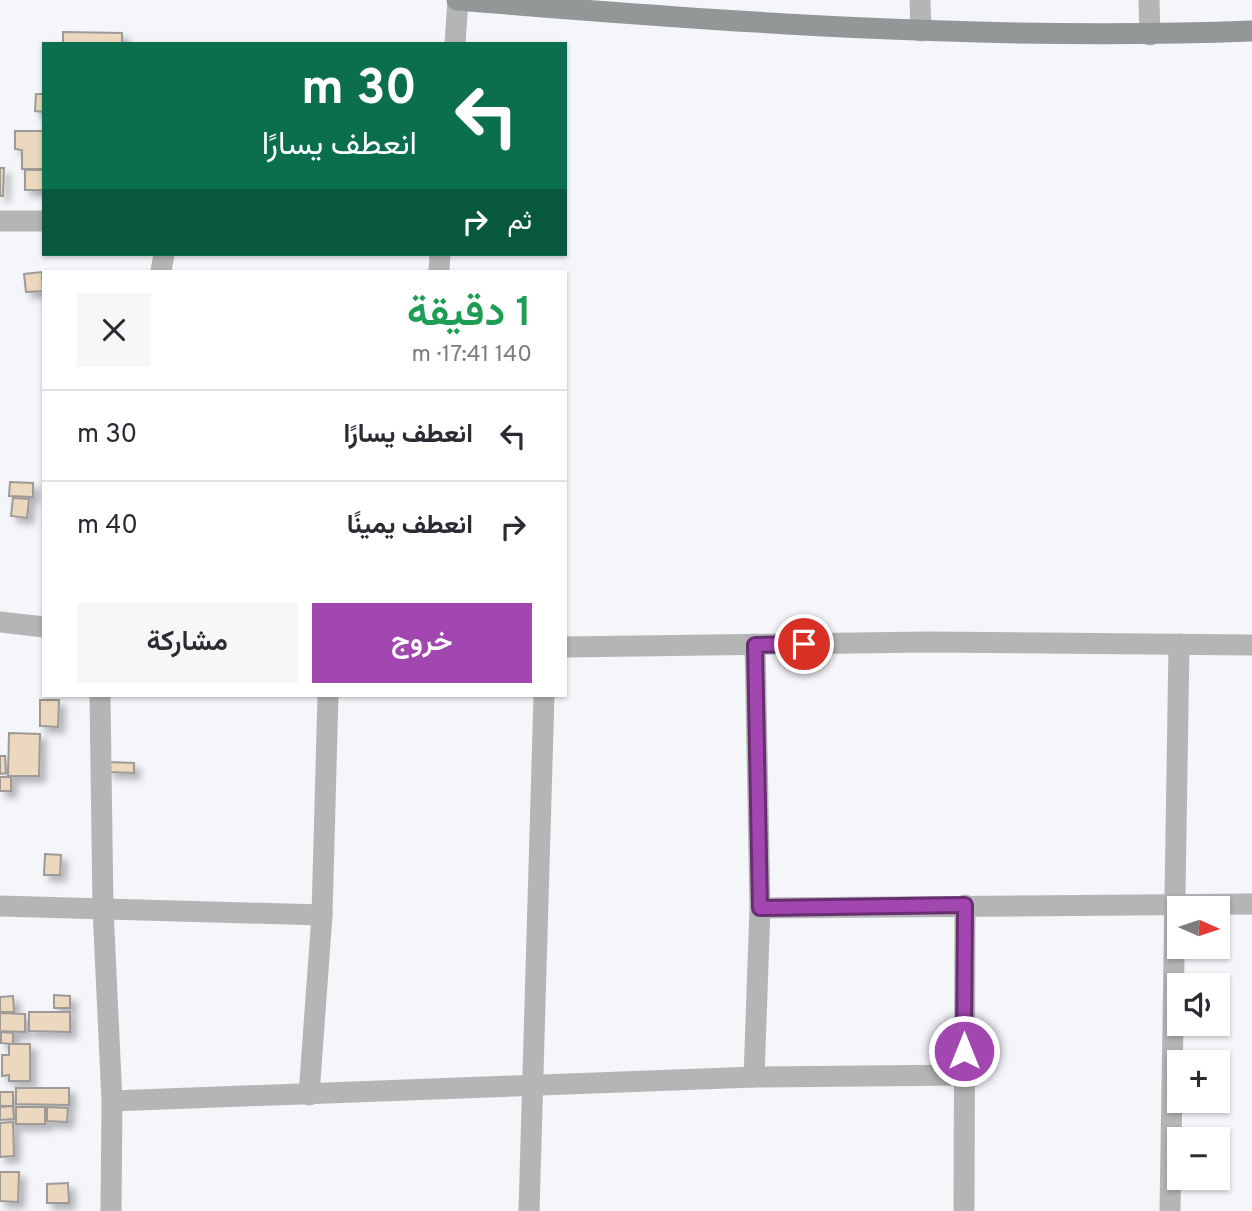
<!DOCTYPE html>
<html lang="ar">
<meta charset="utf-8">
<style>
body{margin:0;font-family:Overpass,Vazirmatn,sans-serif;background:#f7f7f7;color:#2b2b33;direction:rtl;height:100vh;display:flex;flex-direction:column;font-size:26px;white-space:nowrap}
*{box-sizing:border-box;margin:0}
p{font-size:23px;color:#7c7c81}
.icon{flex:none;width:38px;height:38px;fill:none;stroke:currentColor;stroke-width:2;stroke-linecap:round;stroke-linejoin:round}
.map{position:relative;flex:1;overflow:hidden;direction:ltr}
.panel{position:absolute;left:42px;top:270px;width:525px;height:427px;display:flex;flex-direction:column;background:#fff;border-radius:0px;box-shadow:0 2px 5px #0004;direction:rtl}
.panel>*{flex:none}
.banner{position:absolute;left:42px;top:42px;width:525px;height:214px;border-radius:0px;box-shadow:0 2px 5px #0004;direction:rtl;background:#0b6e4f;color:#fff;overflow:hidden}
.needle{width:46px;rotate:93deg}
.buttons{position:absolute;left:1167px;top:896px;display:grid;gap:14px}
.buttons a{display:grid;place-items:center;width:63px;height:63px;border-radius:0px;background:#fff;box-shadow:0 2px 5px #0004;font-size:35px}
.pin{position:absolute;display:grid;place-items:center;width:60px;height:60px;color:#fff;margin:-30px;border:4px solid #fff;border-radius:50%;box-shadow:0 2px 7px #0007}
.me{position:absolute;width:77px;margin:-38px;rotate:0deg;stroke-linejoin:round;filter:drop-shadow(0 0 5px #0008)}
.turn{display:flex;align-items:center;gap:24px;height:147px;padding:0 35px;font-size:32px}
.turn .icon{width:91px;height:91px;stroke-width:2.5}
.turn b{display:block;font-size:49px;line-height:60px}
.then{display:flex;align-items:center;height:66px;padding:0 35px;background:#0003;gap:14px;font-size:26px}
.round{display:grid;place-items:center;flex:none;width:74px;height:74px;border-radius:0px;background:#f7f7f7}
.headline{display:flex;align-items:center;justify-content:space-between;height:119px;padding:0 35px}
h1{font-size:42px;font-weight:600;line-height:52px;color:#1e9e55}
.primary-button{display:flex;gap:14px;margin-top:auto;padding:14px 35px}
.primary-button a{flex:1;height:80px;border-radius:0px;background:#a246b0;color:#fff;font-size:28px;font-weight:600;line-height:80px;text-align:center}
.primary-button a+a{background:#f7f7f7;color:#2b2b33}
ul{padding:0;list-style:none}
li{display:flex;align-items:center;gap:21px;height:91px;padding:0 35px;border-top:2px solid #e1e1e2}
li div{flex:1}
li b{display:block;font-size:26px}
li em{font-style:normal}
.map>svg:first-child{display:block}
.building{fill:#ebd8be;stroke:#9d9a97;stroke-width:2;filter:url(#shadow)}
.lines{fill:none;stroke-linecap:round;stroke-linejoin:round}
.street{stroke:#b4b6b6;stroke-width:21}
.secondary{stroke:#949797;stroke-width:21}
.route-casing{stroke:#692e72;stroke-width:18}
.route{stroke:#a246b0;stroke-width:12}
</style>
<div class="map">
<svg width="1252" height="1211" viewBox="0 0 1252 1211">
<defs>
<filter id="shadow"><feDropShadow dx="6" dy="6" stdDeviation="3.5" flood-color="#0004"/></filter>
</defs>
<rect width="100%" height="100%" fill="#f4f6fa"/>
<!-- building -->
<g class="building">
<polygon points="63,32 122,33 122,44 63,44"/>
<polygon points="36,94 44,94 44,112 35,111"/>
<polygon points="15,131 44,131 44,169 22,169 22,150 15,149"/>
<polygon points="0,168 4,168 3,196 0,196"/>
<rect x="25" y="170" width="19" height="20"/>
<polygon points="42,272 43,291 26,292 24,274"/>
<polygon points="10,482 33,483 33,497 9,496"/>
<polygon points="13,498 29,499 27,518 11,516"/>
<polygon points="40,700 59,700 58,727 40,726"/>
<polygon points="9,733 40,734 39,776 8,776"/>
<polygon points="0,756 5,756 6,773 0,774"/>
<polygon points="108,762 134,763 134,773 108,772"/>
<rect x="0" y="777" width="11" height="14"/>
<polygon points="45,854 61,855 60,875 44,875"/>
<polygon points="54,995 70,996 70,1008 54,1008"/>
<polygon points="13,996 14,1012 0,1012 0,997"/>
<polygon points="29,1012 70,1012 70,1032 29,1031"/>
<polygon points="0,1013 25,1014 25,1032 0,1031"/>
<polygon points="1,1032 13,1033 13,1044 1,1043"/>
<polygon points="9,1044 30,1044 30,1081 9,1081 9,1075 2,1076 2,1055 9,1055"/>
<polygon points="16,1088 69,1088 69,1105 16,1104"/>
<rect x="0" y="1092" width="13" height="14"/>
<polygon points="13,1106 14,1119 0,1120 0,1107"/>
<rect x="16" y="1107" width="29" height="17"/>
<polygon points="47,1107 68,1108 67,1122 47,1121"/>
<polygon points="13,1122 14,1156 0,1157 0,1123"/>
<polygon points="0,1172 19,1172 18,1202 0,1201"/>
<polygon points="68,1183 69,1203 47,1203 47,1184"/>
</g>
<g class="lines">
<!-- street -->
<g class="street">
<polyline points="920,0 921,31"/>
<polyline points="1149,0 1150,35"/>
<polyline points="455,44 458,0"/>
<polyline points="0,221 44,221"/>
<polyline points="161,271 164,254"/>
<polyline points="439,271 440,254"/>
<polyline points="0,622 44,627"/>
<polyline points="565,647 928,642 1252,645"/>
<polyline points="100,695 103,909 112,1101 111,1211"/>
<polyline points="0,906 322,915"/>
<polyline points="760,908 1252,904"/>
<polyline points="754,1077 760,908 755,644"/>
<polyline points="309,1095 322,915 328,695"/>
<polyline points="112,1101 754,1077 964,1075"/>
<polyline points="529,1211 544,695"/>
<polyline points="964,1211 965,905"/>
<polyline points="1170,1211 1179,644"/>
</g>
<!-- secondary -->
<path class="secondary" d="M457 0C722 22 986 41 1252 31"/>
</g>
<g class="lines">
<!-- route casing -->
<g class="route-casing">
<polyline id="route" points="804,644 755,645 760,908 965,905 964,1051"/>
</g>
<!-- route -->
<use href="#route" class="route"/>
</g>
</svg>
<div class="buttons">
<a><svg class="needle" viewBox="-14 -14 28 28"><path d="M0-13l5 13h-10z" fill="#e53935"/><path d="M0 13l5-13h-10z" fill="#7c7c81"/></svg></a>
<a><svg class="icon" aria-label="sound" viewBox="0 0 24 24"><path d="M4 9h4l5-4v14l-5-4H4zM17 9q2 3 0 6"/></svg></a>
<a>+</a>
<a>−</a>
</div>
<div class="pin" style="left:804px;top:644px;background:#d93025"><svg class="icon" aria-label="arrive" viewBox="0 0 24 24"><path d="M6 21V4h12l-3 4 3 4H6"/></svg></div>
<svg class="me" style="left:964px;top:1051px" viewBox="-20 -20 40 40"><circle r="17" fill="#a246b0" stroke="#fff" stroke-width="3"/><path d="M0-11L8 9 0 5-8 9z" fill="#fff"/></svg>
<div class="banner">
<div class="turn"><svg class="icon" aria-label="left" viewBox="0 0 24 24"><path d="M17 20v-9H6M10 6l-5 5 5 5"/></svg><div><b>30 m</b>انعطف يسارًا</div></div>
<div class="then">ثم<svg class="icon" aria-label="right" viewBox="0 0 24 24"><path d="M7 20v-9h11M14 6l5 5-5 5"/></svg></div>
</div>
<section class="panel">
<div class="headline"><div><h1>1 دقيقة</h1><p>140 m · 17:41</p></div><a class="round"><svg class="icon" aria-label="close" viewBox="0 0 24 24"><path d="M6 6l12 12M18 6L6 18"/></svg></a></div>
<ul>
<li><svg class="icon" aria-label="left" viewBox="0 0 24 24"><path d="M17 20v-9H6M10 6l-5 5 5 5"/></svg><div><b>انعطف يسارًا</b></div><em>30 m</em></li>
<li><svg class="icon" aria-label="right" viewBox="0 0 24 24"><path d="M7 20v-9h11M14 6l5 5-5 5"/></svg><div><b>انعطف يمينًا</b></div><em>40 m</em></li>
</ul>
<div class="primary-button"><a>خروج</a><a>مشاركة</a></div>
</section>
</div>
